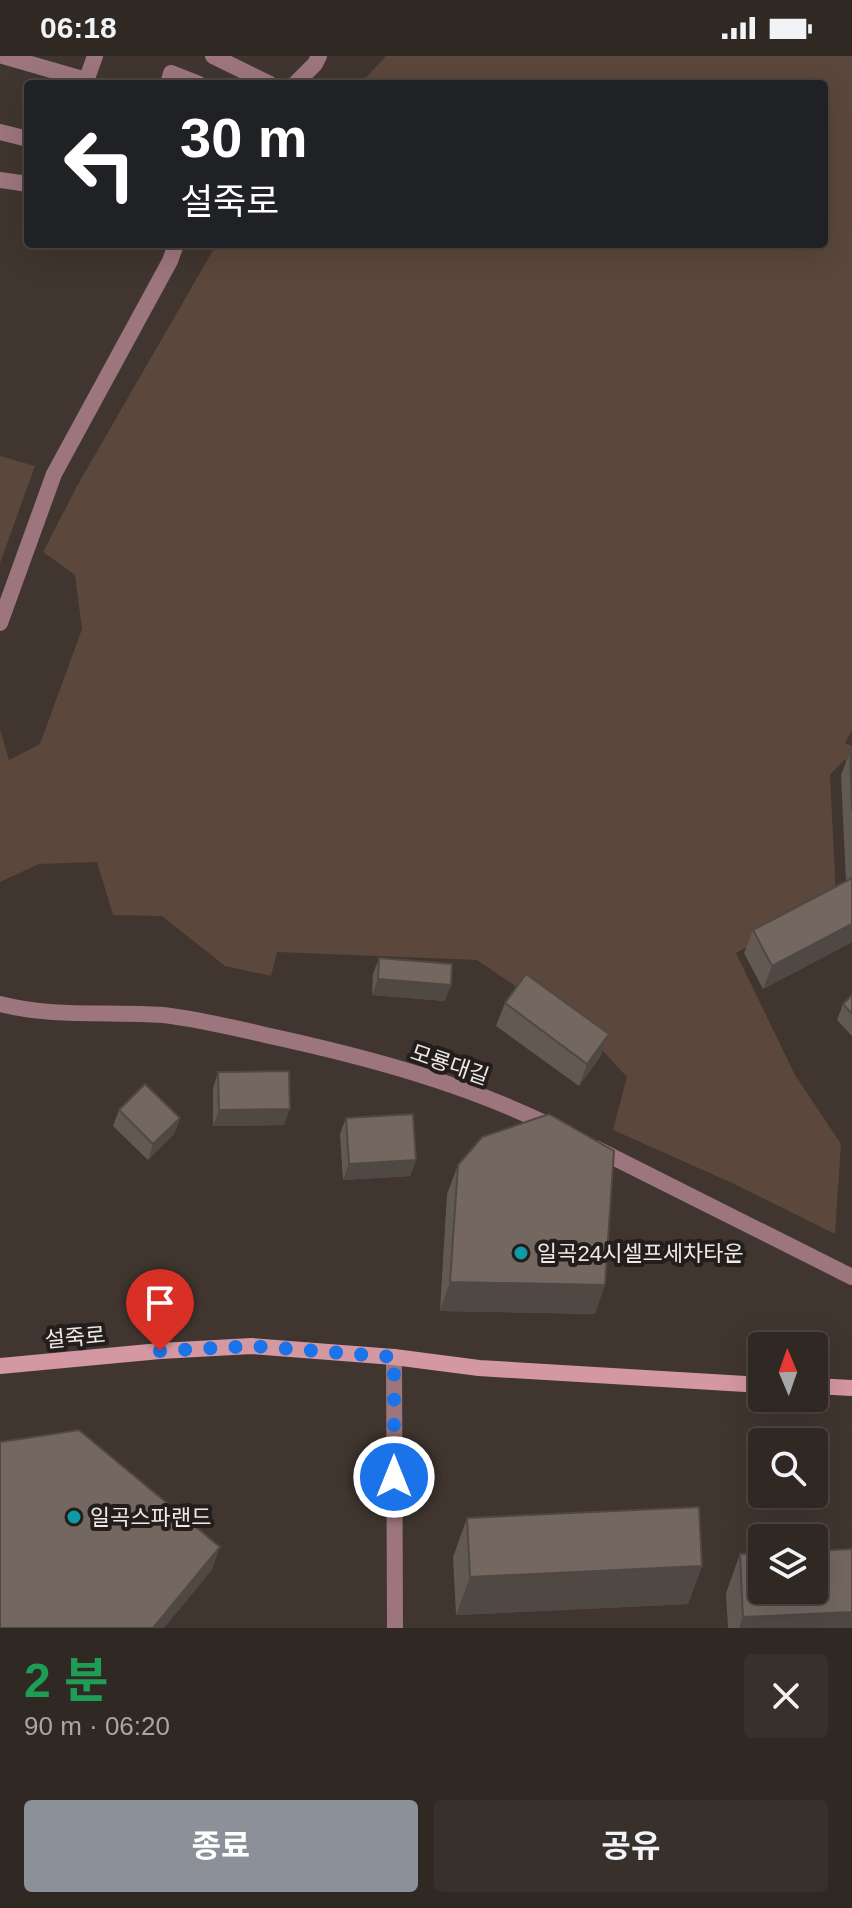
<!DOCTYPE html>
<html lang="ko">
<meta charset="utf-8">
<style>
body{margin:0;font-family:Helvetica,"Noto Sans KR",sans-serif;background:#38302b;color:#f1f3f6;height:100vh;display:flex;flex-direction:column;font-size:30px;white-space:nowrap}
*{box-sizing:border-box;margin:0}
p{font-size:26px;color:#a8a6a6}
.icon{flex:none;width:44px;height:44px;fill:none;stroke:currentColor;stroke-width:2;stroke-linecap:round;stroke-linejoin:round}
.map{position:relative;height:1572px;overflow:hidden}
.side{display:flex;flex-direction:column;background:#302823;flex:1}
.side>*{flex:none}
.banner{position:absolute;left:24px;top:24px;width:804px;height:168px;border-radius:8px;box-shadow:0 8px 32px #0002,0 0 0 2px #4b4441;background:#202124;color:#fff;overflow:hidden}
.needle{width:52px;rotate:358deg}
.controls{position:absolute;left:748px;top:1276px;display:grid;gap:16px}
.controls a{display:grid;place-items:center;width:80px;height:80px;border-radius:8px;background:#302823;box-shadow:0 8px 32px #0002,0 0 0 2px #4b4441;font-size:40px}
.pin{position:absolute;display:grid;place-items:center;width:68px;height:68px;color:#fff;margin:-82px -34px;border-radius:50% 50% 50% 0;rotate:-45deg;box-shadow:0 0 8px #0007}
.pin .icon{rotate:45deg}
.me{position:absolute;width:88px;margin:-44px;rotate:0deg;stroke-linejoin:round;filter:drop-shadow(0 0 6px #0008)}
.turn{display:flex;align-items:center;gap:28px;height:168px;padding:0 24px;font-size:36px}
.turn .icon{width:104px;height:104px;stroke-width:2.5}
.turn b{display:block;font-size:56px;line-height:68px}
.round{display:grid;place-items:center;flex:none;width:84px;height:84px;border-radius:8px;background:#38302b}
.headline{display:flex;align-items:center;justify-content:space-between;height:136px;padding:0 24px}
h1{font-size:48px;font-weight:700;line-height:60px;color:#1e9e55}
.button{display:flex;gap:16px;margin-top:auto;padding:16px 24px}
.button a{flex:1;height:92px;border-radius:8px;background:#8c9099;color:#fff;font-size:32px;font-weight:700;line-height:92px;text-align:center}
.button a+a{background:#38302b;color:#f1f3f6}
.status{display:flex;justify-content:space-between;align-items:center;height:56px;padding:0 40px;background:#302823;direction:ltr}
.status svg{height:22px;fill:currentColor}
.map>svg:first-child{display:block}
.green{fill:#5b473b}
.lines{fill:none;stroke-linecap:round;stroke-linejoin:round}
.lane{stroke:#9c767c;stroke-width:16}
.street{stroke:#9c767c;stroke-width:16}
.secondary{stroke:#d498a2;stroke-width:16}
.wall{fill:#635953}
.shaded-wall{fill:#504843}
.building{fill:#736760;stroke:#504843;stroke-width:2}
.route{stroke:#1a73e8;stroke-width:14;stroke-dasharray:0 25.2}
.culture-dot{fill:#0f9aa8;stroke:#231e1b;stroke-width:3}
.labels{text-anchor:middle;stroke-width:8;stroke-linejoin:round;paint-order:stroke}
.street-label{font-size:22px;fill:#efe8e4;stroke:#231e1b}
.poi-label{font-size:22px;fill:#efe8e4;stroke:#231e1b;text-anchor:start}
</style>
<div class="status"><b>06:18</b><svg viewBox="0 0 49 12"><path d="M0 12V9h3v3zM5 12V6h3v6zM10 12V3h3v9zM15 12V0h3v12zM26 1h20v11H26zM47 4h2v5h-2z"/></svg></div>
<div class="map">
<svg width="852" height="1572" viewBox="0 0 852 1572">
<rect width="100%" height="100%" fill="#40352f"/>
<!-- green -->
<g class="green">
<polygon points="386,0 852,0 852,675 845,687 852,690 852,708 844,704 830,719 836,842 736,897 795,1019 841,1088 835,1178 732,1127 613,1074 627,1021 589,980 477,904 277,896 271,920 225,910 162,860 113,859 97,806 39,808 0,826 0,673 9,704 40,688 82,573 75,519 43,496 77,430 212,196 219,188 824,188 824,28 360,28"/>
<polygon points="0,400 35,410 0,507"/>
</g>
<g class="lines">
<!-- lane -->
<g class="lane">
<polyline points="3,0 86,24"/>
<polyline points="213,0 270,28"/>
<polyline points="85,28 95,0"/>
<polyline points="168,28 171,17 199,28"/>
<polyline points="295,28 315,8 319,0"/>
<polyline points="0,76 28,83"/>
<polyline points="0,124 28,128"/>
<polyline points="0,567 54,418 170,205 176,188"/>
</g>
<!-- street -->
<g class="street">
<path d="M0 948C53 962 109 955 163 959 199 963 235 972 270 980 366 1001 464 1027 553 1071"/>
<polyline points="595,1092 852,1221"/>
<polyline points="394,1301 395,1572"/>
</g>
<!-- secondary -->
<g class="secondary">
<polyline points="0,1310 160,1295 252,1290 394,1301 479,1312 762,1329"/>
<polyline points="814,1330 852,1332"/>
</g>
</g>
<!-- wall -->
<g class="wall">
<polygon points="850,696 852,696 852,886 763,933 744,897 753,874 846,825 841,719"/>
<polygon points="379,902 445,945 372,939 373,918"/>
<polygon points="852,939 852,980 837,964 843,948"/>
<polygon points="505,947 609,978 600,1001 579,1030 496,970"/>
<polygon points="218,1016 284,1069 213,1070 213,1032"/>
<polygon points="119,1054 180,1062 174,1078 148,1104 113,1070"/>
<polygon points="346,1062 416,1104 410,1120 343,1124 340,1078"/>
<polygon points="458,1109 595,1258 440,1255 447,1138"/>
<polygon points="467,1462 702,1510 688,1548 456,1559 453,1501"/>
<polygon points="740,1498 852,1572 728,1572 726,1537"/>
</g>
<!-- shaded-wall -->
<g class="shaded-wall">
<polygon points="852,868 852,886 763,933 772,910"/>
<polygon points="378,923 451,929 445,945 372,939"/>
<polygon points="609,978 600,1001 579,1030 587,1008"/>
<polygon points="290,1053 284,1069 213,1070 219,1054"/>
<polygon points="180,1062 174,1078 148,1104 153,1088"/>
<polygon points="416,1104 410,1120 343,1124 349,1108"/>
<polygon points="450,1226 605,1229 595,1258 440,1255"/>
<polygon points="220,1491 212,1514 164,1572 153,1572"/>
<polygon points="702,1510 688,1548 456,1559 470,1521"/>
<polygon points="852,1556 852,1572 739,1572 743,1561"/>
</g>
<!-- building -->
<g class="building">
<polygon points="850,696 852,696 852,755"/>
<polygon points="852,822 852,868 772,910 753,874"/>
<polygon points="379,902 452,908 451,929 378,923"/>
<polygon points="526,918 609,978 587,1008 505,947"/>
<polygon points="852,939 852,958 843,948"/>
<polygon points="289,1015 290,1053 219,1054 218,1016"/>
<polygon points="145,1028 180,1062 153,1088 119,1054"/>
<polygon points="413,1058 416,1104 349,1108 346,1062"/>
<polygon points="549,1058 614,1095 605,1229 450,1226 458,1109 482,1081"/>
<polygon points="79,1374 220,1491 153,1572 0,1572 0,1386"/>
<polygon points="699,1451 702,1510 470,1521 467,1462"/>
<polygon points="852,1493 852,1556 743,1561 740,1498 762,1497 762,1534 814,1534 814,1495"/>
</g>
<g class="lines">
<!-- route -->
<polyline class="route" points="160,1295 252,1290 394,1301 394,1421"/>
</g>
<!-- markers -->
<g class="culture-dot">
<circle cx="521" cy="1197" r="8"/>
<circle cx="74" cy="1461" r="8"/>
</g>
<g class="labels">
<!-- street labels -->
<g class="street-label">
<text transform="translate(450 1008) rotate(19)" y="8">모룡대길</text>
<text transform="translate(75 1281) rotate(-5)" y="8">설죽로</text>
</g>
<!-- poi labels -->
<g class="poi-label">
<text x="537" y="1205">일곡24시셀프세차타운</text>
<text x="90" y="1469">일곡스파랜드</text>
</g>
</g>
</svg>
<div class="controls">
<a><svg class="needle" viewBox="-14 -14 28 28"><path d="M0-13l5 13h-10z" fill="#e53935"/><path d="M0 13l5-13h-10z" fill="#a8a6a6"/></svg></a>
<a><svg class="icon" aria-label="search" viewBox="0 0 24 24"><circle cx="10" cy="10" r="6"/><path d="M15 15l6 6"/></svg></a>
<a><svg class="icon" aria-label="layers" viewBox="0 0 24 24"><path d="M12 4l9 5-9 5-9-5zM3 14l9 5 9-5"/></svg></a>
</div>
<div class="pin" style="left:160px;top:1295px;background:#d93025"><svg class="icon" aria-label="arrive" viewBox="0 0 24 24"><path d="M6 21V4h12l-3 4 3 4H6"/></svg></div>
<svg class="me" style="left:394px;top:1421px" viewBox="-20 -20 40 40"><circle r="17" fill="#1a73e8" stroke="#fff" stroke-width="3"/><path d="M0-11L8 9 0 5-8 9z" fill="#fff"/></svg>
<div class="banner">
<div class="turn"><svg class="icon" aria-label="left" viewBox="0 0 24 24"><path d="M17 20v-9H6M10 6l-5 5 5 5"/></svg><div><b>30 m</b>설죽로</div></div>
</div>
</div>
<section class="side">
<div class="headline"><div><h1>2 분</h1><p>90 m · 06:20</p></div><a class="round"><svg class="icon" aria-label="close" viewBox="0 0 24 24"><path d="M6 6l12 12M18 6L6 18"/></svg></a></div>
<div class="button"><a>종료</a><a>공유</a></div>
</section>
